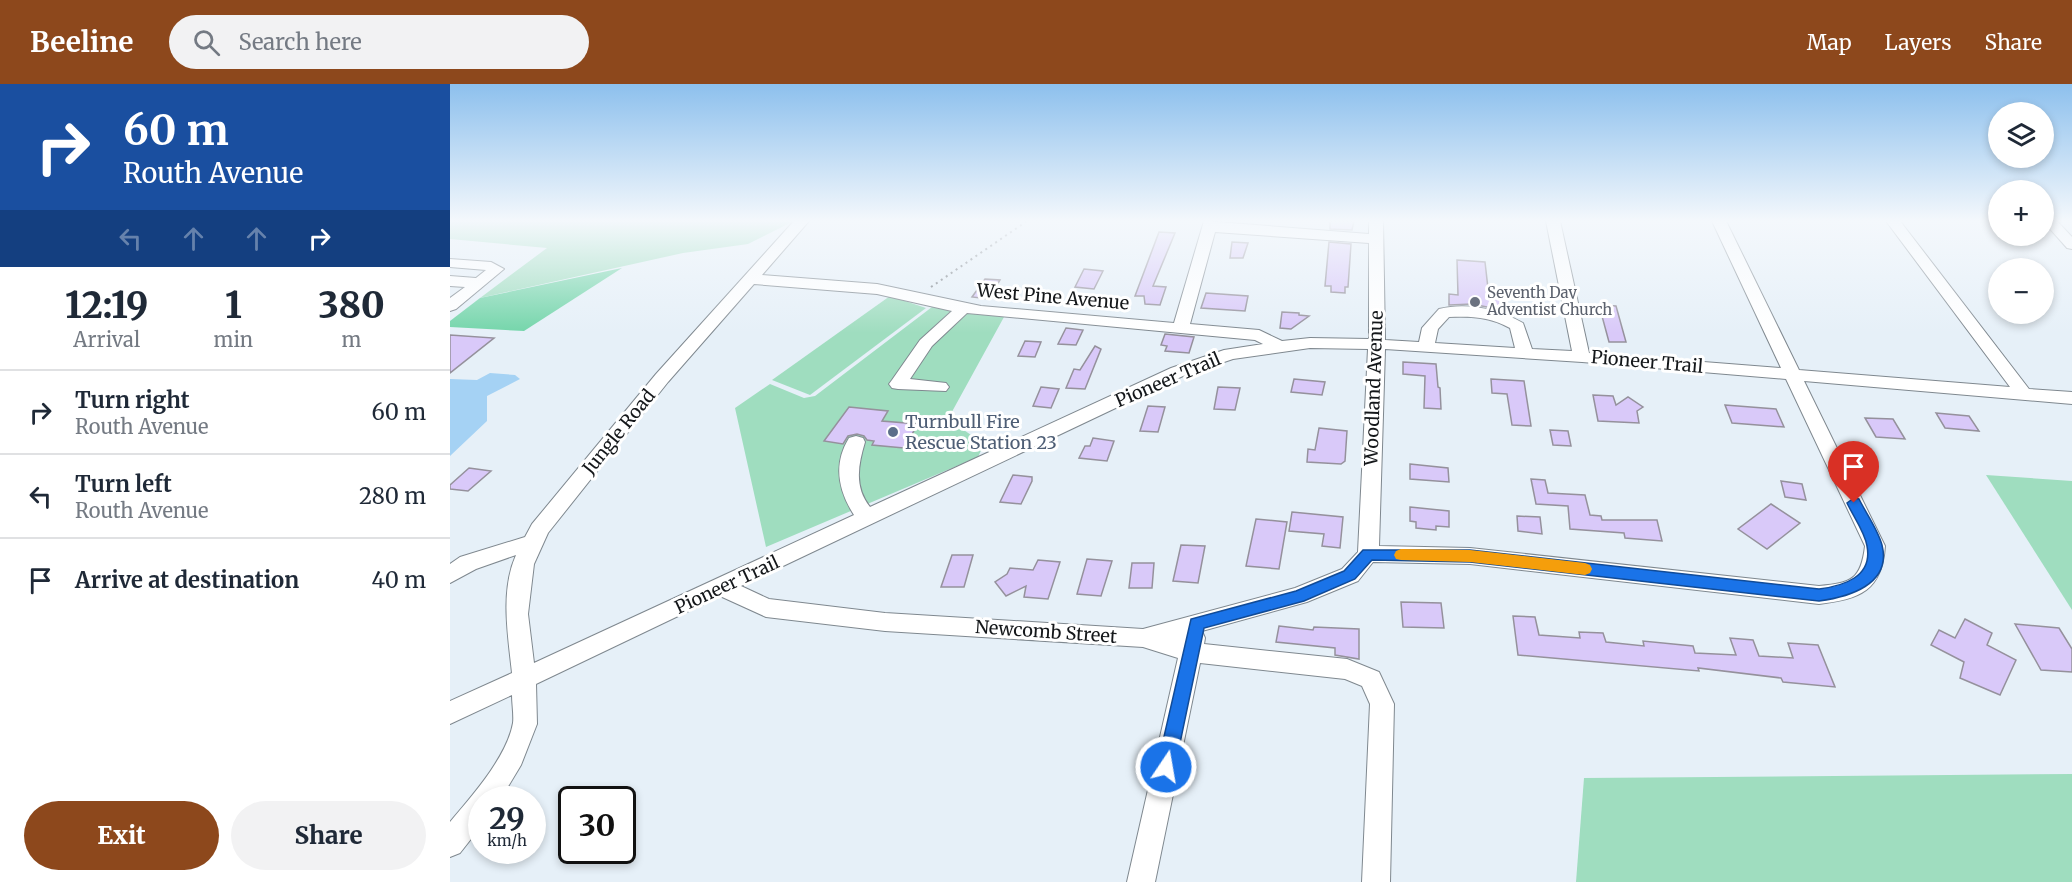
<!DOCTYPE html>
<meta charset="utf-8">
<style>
body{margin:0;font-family:Merriweather,serif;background:#f2f2f3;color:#1f2937;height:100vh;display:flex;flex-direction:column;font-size:22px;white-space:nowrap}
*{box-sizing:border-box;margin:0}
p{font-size:20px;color:#747a83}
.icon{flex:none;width:33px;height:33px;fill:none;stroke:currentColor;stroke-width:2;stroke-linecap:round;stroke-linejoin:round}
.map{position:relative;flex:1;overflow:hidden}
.panel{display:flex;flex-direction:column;background:#fff;width:450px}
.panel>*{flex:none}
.guide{background:#1a4fa0;color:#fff;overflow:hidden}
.controls{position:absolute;left:1538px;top:18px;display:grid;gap:12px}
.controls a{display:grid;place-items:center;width:66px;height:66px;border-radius:50%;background:#fff;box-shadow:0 3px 9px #0003;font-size:30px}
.speed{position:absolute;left:18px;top:702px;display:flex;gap:12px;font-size:30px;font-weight:700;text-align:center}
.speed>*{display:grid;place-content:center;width:78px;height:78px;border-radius:50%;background:#fff;box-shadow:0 3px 9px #0003;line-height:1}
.speed small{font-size:15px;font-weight:400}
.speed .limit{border:3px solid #111;border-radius:9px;background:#fff;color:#111}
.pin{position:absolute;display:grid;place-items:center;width:51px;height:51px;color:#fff;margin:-62px -26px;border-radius:50% 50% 50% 0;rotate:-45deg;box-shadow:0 0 6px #0007}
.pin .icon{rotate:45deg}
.me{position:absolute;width:66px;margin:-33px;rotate:12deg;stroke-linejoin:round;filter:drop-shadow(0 0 4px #0008)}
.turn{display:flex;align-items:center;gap:21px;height:126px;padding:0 24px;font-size:27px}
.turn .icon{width:78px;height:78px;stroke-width:2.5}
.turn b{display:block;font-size:42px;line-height:51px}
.lanes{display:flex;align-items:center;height:57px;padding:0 24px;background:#0003;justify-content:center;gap:30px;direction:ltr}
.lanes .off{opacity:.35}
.eta{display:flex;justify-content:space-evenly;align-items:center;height:102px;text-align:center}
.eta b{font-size:36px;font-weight:800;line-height:42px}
.button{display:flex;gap:12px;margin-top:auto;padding:12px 24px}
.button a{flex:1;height:69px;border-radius:36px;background:#8d481c;color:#fff;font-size:24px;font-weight:800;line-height:69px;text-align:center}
.button a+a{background:#f2f2f3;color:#1f2937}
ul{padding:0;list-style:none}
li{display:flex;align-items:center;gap:18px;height:84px;padding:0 24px;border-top:2px solid #e0e1e3}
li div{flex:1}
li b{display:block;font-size:22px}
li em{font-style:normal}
header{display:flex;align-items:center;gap:36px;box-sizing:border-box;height:84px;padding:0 30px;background:#8d481c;color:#fff}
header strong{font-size:28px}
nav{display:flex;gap:33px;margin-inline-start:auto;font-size:21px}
.search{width:420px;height:54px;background:#f2f2f3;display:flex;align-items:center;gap:15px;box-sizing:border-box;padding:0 21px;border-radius:33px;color:#747a83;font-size:22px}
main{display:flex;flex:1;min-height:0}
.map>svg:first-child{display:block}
.green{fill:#9fddbf}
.forest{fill:#74d5aa}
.water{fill:#a5d2f4}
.building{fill:#d9c9f9;stroke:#95919c;stroke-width:1.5}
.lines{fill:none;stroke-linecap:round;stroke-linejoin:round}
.minor-casing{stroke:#7f888f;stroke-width:2}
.path{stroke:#7c8288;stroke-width:2;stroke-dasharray:2 4;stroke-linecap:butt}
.minor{fill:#fff;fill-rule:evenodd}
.route{fill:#1a73e8;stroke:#114b97;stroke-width:1.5}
.slow{fill:#f59e0b}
.worship-dot{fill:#6b7280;stroke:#fff;stroke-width:2}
.service-dot{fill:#5c6f8a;stroke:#fff;stroke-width:2}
.labels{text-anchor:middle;stroke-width:6;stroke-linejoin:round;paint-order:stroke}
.far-worship-label{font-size:15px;fill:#5b616d;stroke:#fff;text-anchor:start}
.street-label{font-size:18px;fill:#14171a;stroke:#fff}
.service-label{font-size:18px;fill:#4e5e75;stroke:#fff;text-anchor:start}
</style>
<header>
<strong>Beeline</strong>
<div class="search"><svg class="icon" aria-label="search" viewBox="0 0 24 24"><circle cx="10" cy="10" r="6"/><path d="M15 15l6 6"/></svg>Search here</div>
<nav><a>Map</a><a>Layers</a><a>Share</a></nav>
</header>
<main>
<section class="panel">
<div class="guide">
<div class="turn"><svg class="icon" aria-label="right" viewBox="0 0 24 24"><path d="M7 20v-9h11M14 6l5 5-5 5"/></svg><div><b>60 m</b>Routh Avenue</div></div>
<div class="lanes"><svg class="icon off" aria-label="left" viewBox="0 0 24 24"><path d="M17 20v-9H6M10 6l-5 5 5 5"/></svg><svg class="icon off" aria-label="ahead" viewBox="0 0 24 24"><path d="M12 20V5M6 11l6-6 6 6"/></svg><svg class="icon off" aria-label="ahead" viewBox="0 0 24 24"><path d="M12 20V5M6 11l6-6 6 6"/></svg><svg class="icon" aria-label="right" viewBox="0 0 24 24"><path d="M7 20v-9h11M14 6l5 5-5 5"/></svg></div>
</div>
<div class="eta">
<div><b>12:19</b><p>Arrival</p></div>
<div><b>1</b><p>min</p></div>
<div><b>380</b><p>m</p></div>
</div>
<ul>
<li><svg class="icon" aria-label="right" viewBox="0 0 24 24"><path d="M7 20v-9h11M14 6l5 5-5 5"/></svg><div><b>Turn right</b><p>Routh Avenue</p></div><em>60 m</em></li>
<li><svg class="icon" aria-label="left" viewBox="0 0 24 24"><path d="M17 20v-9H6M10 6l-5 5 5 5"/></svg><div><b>Turn left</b><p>Routh Avenue</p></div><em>280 m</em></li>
<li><svg class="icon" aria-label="arrive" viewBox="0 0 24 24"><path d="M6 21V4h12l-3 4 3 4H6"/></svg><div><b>Arrive at destination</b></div><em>40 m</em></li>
</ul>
<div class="button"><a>Exit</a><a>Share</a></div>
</section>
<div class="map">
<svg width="1622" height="798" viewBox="0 0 1622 798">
<rect width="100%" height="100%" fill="#e6f0f8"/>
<!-- green -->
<g class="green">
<polygon points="0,137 344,137 298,160 233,169 30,214 97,164 0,155"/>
<polygon points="440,212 476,224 360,311 322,296"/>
<polygon points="482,223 554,233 498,335 534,360 528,373 316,463 285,324 320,300 354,314 365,312"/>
<polygon points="1536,391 1622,397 1622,526"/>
<polygon points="1622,690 1622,798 1126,798 1134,694"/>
</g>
<!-- forest -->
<polygon class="forest" points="172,184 74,247 0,243 0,237 30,214"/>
<!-- water -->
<polygon class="water" points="40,289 65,291 70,295 37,312 37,337 0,372 0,295 27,296"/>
<!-- building -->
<g class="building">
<polygon points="880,137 904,137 902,146 880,145"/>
<polygon points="709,148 725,149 703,202 716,203 710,221 695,220 694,212 685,212"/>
<polygon points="782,158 798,159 793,174 780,174"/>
<polygon points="879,158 901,160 898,203 895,203 895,209 881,208 881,202 875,202"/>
<polygon points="1007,176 1035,178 1039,213 1056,214 1057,227 1022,220 999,221 999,210 1008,211"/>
<polygon points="634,185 653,187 644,205 625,203"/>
<polygon points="535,195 550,196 539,215 522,213"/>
<polygon points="756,209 798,212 795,227 751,224"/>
<polygon points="1149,221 1166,222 1176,258 1159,258"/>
<polygon points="832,228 849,229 849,231 859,232 841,245 830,244"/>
<polygon points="616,244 633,246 626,261 608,260"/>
<polygon points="715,250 744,253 739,269 715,267 717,262 711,261"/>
<polygon points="0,251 44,254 0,289"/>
<polygon points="575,257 591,258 585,273 568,272"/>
<polygon points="645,262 651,265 635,305 616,304 624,285 630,286"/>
<polygon points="953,278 986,280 988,303 990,304 991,325 974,324 975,292 953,290"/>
<polygon points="844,295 875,298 872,311 841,308"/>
<polygon points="1041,295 1074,297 1081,342 1062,341 1057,310 1042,309"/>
<polygon points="591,303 609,305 601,324 583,322"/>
<polygon points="768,303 790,304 785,326 764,325"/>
<polygon points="1143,311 1163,312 1166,321 1178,313 1193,323 1187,327 1189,339 1148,337"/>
<polygon points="1275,321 1326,325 1334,343 1282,339"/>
<polygon points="698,322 715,323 708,348 690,347"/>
<polygon points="399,323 438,327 432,337 468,340 454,364 422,361 424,357 417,356 414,352 407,350 398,352 393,360 374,357"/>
<polygon points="1486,329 1519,332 1529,347 1495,344"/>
<polygon points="1415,334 1443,335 1455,355 1426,353"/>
<polygon points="869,344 897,347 895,377 891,380 857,378 858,365 865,366"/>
<polygon points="1100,346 1118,347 1121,362 1103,361"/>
<polygon points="643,354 664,357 657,377 629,374 635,362 640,362"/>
<polygon points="960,380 998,384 999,398 960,395"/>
<polygon points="19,384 41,387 18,407 0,405 0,401"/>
<polygon points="563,391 582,393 582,397 571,420 550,418"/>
<polygon points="1081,395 1095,396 1098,409 1135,411 1140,431 1151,432 1152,436 1207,436 1212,457 1175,454 1174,449 1120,445 1118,422 1086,420"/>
<polygon points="1331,397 1352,400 1356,416 1335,413"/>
<polygon points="1321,420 1350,439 1317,465 1288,445"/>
<polygon points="960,423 999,427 999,443 986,442 986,446 966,444 966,438 960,437"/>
<polygon points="842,428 893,433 890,464 872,462 874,450 839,447"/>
<polygon points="1067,432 1090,433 1092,450 1068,447"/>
<polygon points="806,435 837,438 829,485 796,482"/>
<polygon points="731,461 755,462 748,499 723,497"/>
<polygon points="502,471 523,471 514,503 491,503"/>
<polygon points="637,475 662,477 651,512 627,510"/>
<polygon points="588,476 610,478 598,515 574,513 576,502 556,512 545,498 557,490 560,484 583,486"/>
<polygon points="682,479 704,479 702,504 679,504"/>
<polygon points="951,518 991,519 994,544 953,543"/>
<polygon points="1063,532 1085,533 1089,551 1130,554 1129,548 1153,549 1156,558 1194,562 1193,557 1243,562 1245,569 1286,571 1280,554 1303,556 1309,572 1343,574 1338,559 1368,561 1385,603 1333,598 1331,594 1248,584 1249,587 1068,571"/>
<polygon points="1515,535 1542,549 1537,561 1566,576 1550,611 1510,594 1514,578 1481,561 1489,546 1505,554"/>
<polygon points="1565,540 1609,544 1622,565 1622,588 1591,586"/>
<polygon points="829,542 863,546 864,543 909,545 909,575 885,571 885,564 826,558"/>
</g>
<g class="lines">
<!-- minor casing -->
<g class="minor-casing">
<g id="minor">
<path d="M344 137H359L312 191 427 200 531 222 724 239 754 137 919 150V137H933L935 256 969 258 972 244 989 225C1017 218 1048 225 1073 239L1082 265 1122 267 1096 137H1110L1139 269 1331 284 1262 137H1276L1349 286 1560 303 1436 137H1450L1579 305 1622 308V320L1354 297 1435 462C1432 507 1410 515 1369 520L1020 480 923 478 908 497 857 518 752 547 755 554 754 560 897 575 929 588 944 620 940 798H912L920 620 912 602 895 595 750 579 705 798H677L728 574 693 563 435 547 316 533 270 512 86 600 87 640 71 681 50 716H32V741L10 769 0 773V738C21 713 57 673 63 639 64 631 62 620 62 611L0 640V617L62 589C58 551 50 507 66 471L26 485 0 499V480L10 473 75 453 82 440 206 290ZM765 148 919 159V255L860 254 832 257 809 246 740 240ZM304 200 427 210 502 227 470 256 442 296 439 300 442 304 448 305 496 307 499 303 496 299 460 295 482 262 517 229 805 256 813 260 774 266 721 284 420 423C404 403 408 381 415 358L413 354 406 352 399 354C383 380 388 406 404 431L84 579 78 530 84 480 98 449 218 298ZM999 233C1022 232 1040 233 1060 244L1065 264 985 259 988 245ZM860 264 918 265 908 468 892 485 845 504 693 545 435 529 319 515 291 502 733 292 783 275ZM935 265 1132 278 1336 295 1415 462C1411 496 1401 499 1369 502L1020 464 929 462Z"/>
<polygon points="1593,137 1607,137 1622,153 1622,165 1617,164"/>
<polygon points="0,175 41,178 54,185 6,225 0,227 0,214 15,203 0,202 0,192 26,194 36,186 0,183"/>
</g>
</g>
<!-- path -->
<polyline class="path" points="481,203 577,137"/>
<!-- minor -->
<use href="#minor" class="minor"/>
</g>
<!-- sky -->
<linearGradient id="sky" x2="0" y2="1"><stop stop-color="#8dc0ed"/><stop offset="0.55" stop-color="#f4f8fc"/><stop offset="1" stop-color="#f4f8fc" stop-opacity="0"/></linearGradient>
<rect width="1622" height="249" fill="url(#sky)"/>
<!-- route -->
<path class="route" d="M1404 414 1409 415C1416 429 1428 446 1432 461 1442 501 1398 513 1369 517L1020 478 922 476 905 495 854 517 754 544 725 683 722 689 716 691 710 689 707 683 741 535 846 507 894 487 913 466H1020L1369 505C1393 502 1423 493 1417 462 1415 448 1403 432 1397 419Z"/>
<!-- slow -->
<polygon class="slow" points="951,465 1020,466 1135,479 1140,481 1142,485 1140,489 1135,491 1020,478 951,476 946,475 944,471 946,467"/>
<!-- markers -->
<circle class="worship-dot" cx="1025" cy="218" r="6"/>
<circle class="service-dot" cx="443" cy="348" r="6"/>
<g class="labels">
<!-- far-worship labels -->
<g class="far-worship-label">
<text x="1037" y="214">Seventh Day<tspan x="1037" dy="17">Adventist Church</tspan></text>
</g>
<!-- street labels -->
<g class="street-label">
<text transform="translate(603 213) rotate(5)" y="6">West Pine Avenue</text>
<text transform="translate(1197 278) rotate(5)" y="6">Pioneer Trail</text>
<text transform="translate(718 296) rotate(-23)" y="6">Pioneer Trail</text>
<text transform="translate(924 304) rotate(-88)" y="6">Woodland Avenue</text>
<text transform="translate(169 348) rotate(-51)" y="6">Jungle Road</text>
<text transform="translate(277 501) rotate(-25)" y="6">Pioneer Trail</text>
<text transform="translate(596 548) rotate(4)" y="6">Newcomb Street</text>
</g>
<!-- service labels -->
<g class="service-label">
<text x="455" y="344">Turnbull Fire<tspan x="455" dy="21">Rescue Station 23</tspan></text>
</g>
</g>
</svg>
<div class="controls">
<a><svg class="icon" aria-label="layers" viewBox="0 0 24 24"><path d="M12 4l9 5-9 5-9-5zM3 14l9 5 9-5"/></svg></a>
<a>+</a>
<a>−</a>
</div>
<div class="speed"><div>29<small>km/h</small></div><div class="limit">30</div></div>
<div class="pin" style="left:1404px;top:419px;background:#d93025"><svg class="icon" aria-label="arrive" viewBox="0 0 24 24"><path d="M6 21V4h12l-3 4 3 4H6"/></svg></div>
<svg class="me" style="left:716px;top:683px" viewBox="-20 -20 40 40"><circle r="17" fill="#1a73e8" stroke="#fff" stroke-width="3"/><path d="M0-11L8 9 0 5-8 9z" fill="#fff"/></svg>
</div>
</main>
